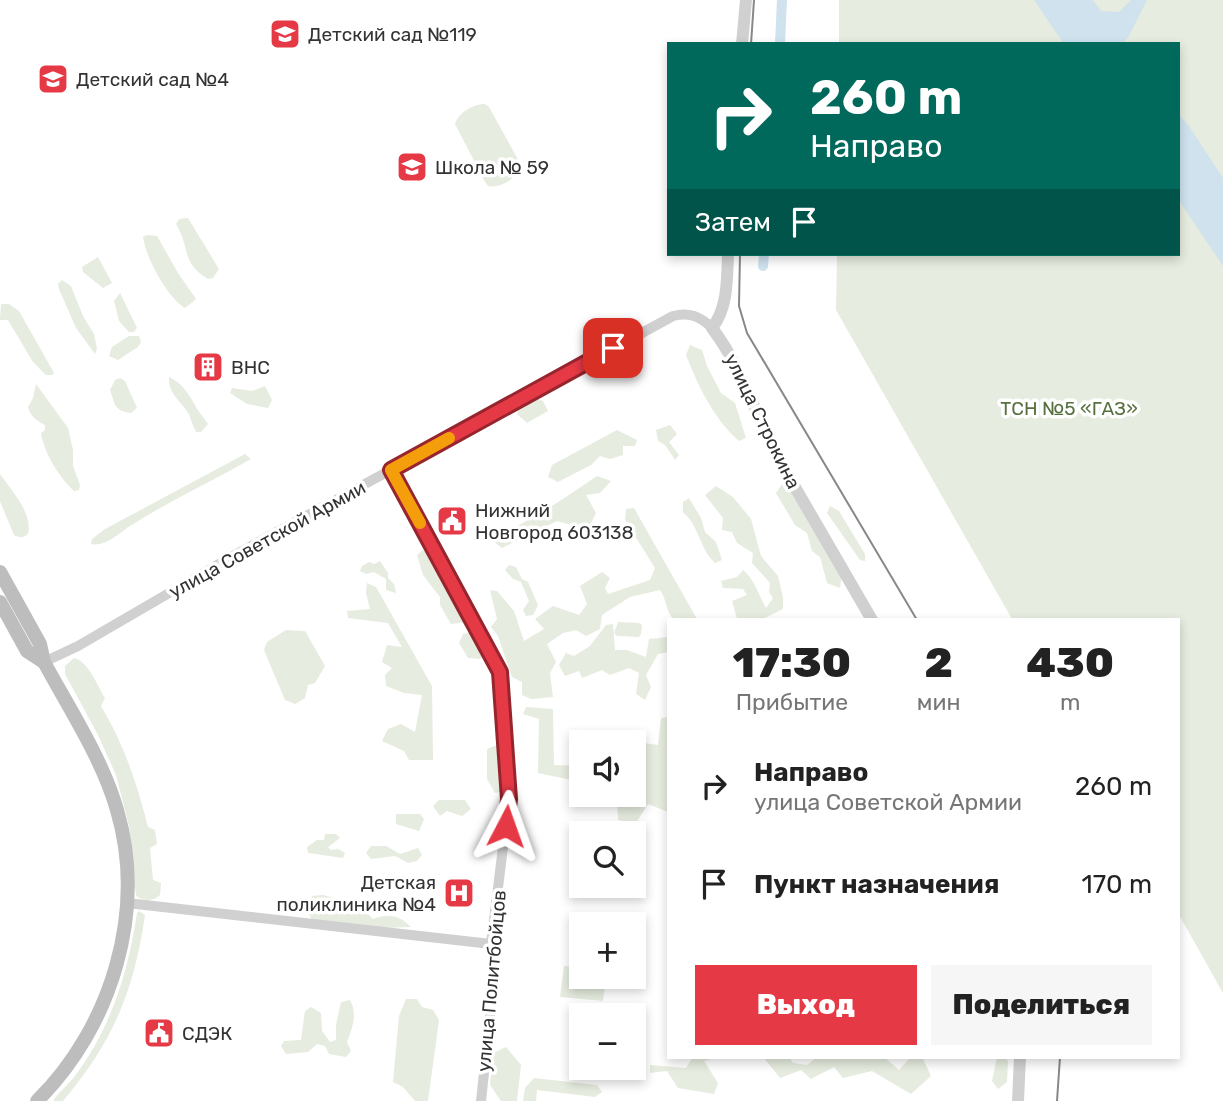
<!DOCTYPE html>
<html lang="ru">
<meta charset="utf-8">
<style>
body{margin:0;font-family:Rubik,sans-serif;background:#f6f6f6;color:#222;height:100vh;display:flex;flex-direction:column;font-size:26px;white-space:nowrap}
*{box-sizing:border-box;margin:0}
p{font-size:23px;color:#767676}
.icon{flex:none;width:38px;height:38px;fill:none;stroke:currentColor;stroke-width:2;stroke-linecap:round;stroke-linejoin:round}
.map{position:relative;flex:1;overflow:hidden}
.details{position:absolute;left:667px;top:618px;width:513px;height:441px;display:flex;flex-direction:column;background:#fff;border-radius:0px;box-shadow:0 4px 10px #0003}
.details>*{flex:none}
.top-card{position:absolute;left:667px;top:42px;width:513px;height:214px;border-radius:0px;box-shadow:0 4px 10px #0003;background:#00695c;color:#fff;overflow:hidden}
.buttons{position:absolute;left:569px;top:730px;display:grid;gap:14px}
.buttons a{display:grid;place-items:center;width:77px;height:77px;border-radius:0px;background:#fff;box-shadow:0 4px 10px #0003;font-size:35px}
.pin{position:absolute;display:grid;place-items:center;width:60px;height:60px;color:#fff;margin:-30px;border-radius:14px;box-shadow:0 4px 10px #0006}
.me{position:absolute;width:77px;margin:-38px;rotate:4deg;stroke-linejoin:round;filter:drop-shadow(0 0 5px #0008)}
.turn{display:flex;align-items:center;gap:24px;height:147px;padding:0 28px;font-size:32px}
.turn .icon{width:91px;height:91px;stroke-width:2.5}
.turn b{display:block;font-size:49px;line-height:60px}
.then{display:flex;align-items:center;height:66px;padding:0 28px;background:#0003;gap:14px;font-size:26px}
.eta{display:flex;justify-content:space-evenly;align-items:center;height:119px;text-align:center}
.eta b{font-size:42px;font-weight:800;line-height:49px}
.primary-button{display:flex;gap:14px;margin-top:auto;padding:14px 28px}
.primary-button a{flex:1;height:80px;border-radius:0px;background:#e63946;color:#fff;font-size:28px;font-weight:800;line-height:80px;text-align:center}
.primary-button a+a{background:#f6f6f6;color:#222}
ul{padding:0;list-style:none}
li{display:flex;align-items:center;gap:21px;height:98px;padding:0 28px}
li div{flex:1}
li b{display:block;font-size:26px}
li em{font-style:normal}
.map>svg:first-child{display:block}
.green{fill:#e6ecdf}
.water{fill:#cfe2ee}
.lines{fill:none;stroke-linecap:round;stroke-linejoin:round}
.canal{stroke:#cfe2ee;stroke-width:10}
.minor{stroke:#d0d0d0;stroke-width:10}
.tertiary{stroke:#d0d0d0;stroke-width:12}
.secondary{stroke:#bdbdbd;stroke-width:14}
.tram{stroke:#888;stroke-width:2}
.route-casing{stroke:#96252e;stroke-width:18}
.route{stroke:#e63946;stroke-width:12}
.slow{stroke:#f59e0b;stroke-width:12}
.labels{text-anchor:middle;stroke-width:7;stroke-linejoin:round;paint-order:stroke}
.poi-label{font-size:19px;fill:#333;stroke:#fff;text-anchor:start}
.park-label{font-size:19px;fill:#56703f;stroke:#fff}
.street-label{font-size:19px;fill:#333;stroke:#fff}
</style>
<div class="map">
<svg width="1223" height="1101" viewBox="0 0 1223 1101">
<rect width="100%" height="100%" fill="#fff"/>
<!-- green -->
<g class="green">
<polygon points="839,0 1223,0 1223,993 1178,913 1178,620 1012,619 836,310 837,254 1178,254 1178,44 839,44"/>
<path d="M485 104 489 107 521 165C518 178 500 189 488 186L485 182 455 124C458 113 473 104 485 104Z"/>
<path d="M188 218 219 269 213 278 208 279C180 262 191 248 176 224L179 219Z"/>
<path d="M147 235 157 236 178 273 196 299 185 308C167 297 146 258 143 237Z"/>
<polygon points="98,257 112,283 103,288 83,272 82,267"/>
<polygon points="62,280 71,286 83,316 94,334 97,349 95,354 76,328 59,289 58,284"/>
<polygon points="120,293 137,328 134,332 129,332 119,321 114,301"/>
<polygon points="1,304 9,304 19,311 54,373 52,375 46,375 33,362 8,320 0,320"/>
<polygon points="129,336 139,336 141,342 138,347 118,360 109,356 112,347"/>
<path d="M690 345 702 350 707 366 721 393 735 403 746 438 739 441C714 419 698 386 686 355Z"/>
<path d="M169 377C182 383 189 394 195 405 198 412 204 417 208 424L201 432H196C193 426 191 420 189 414 181 401 168 394 169 377Z"/>
<path d="M120 378 125 381 137 408 131 413C114 411 115 404 110 390L115 380Z"/>
<path d="M36 384 68 428 73 450V466L80 485 79 490 74 491C59 477 44 453 41 433L45 430V425C37 421 30 416 28 407L33 398Z"/>
<polygon points="265,386 272,400 268,408 247,404 230,393 232,388 252,391"/>
<polygon points="534,398 543,401 548,411 527,423 517,414 520,406"/>
<polygon points="670,425 677,434 669,442 679,455 675,460 665,445 658,441 656,430"/>
<polygon points="617,430 637,440 635,446 623,446 623,455 610,459 600,456 591,465 558,482 548,477 552,465"/>
<path d="M245 454 251 459C211 482 169 501 130 526 120 533 105 547 91 544L92 539 105 529Z"/>
<path d="M0 474C11 490 33 513 28 534 23 538 20 538 14 535L0 501Z"/>
<path d="M597 476 611 481 600 493 586 495 596 513 590 525 575 526 557 521 502 548 493 541C513 527 535 517 555 504 570 495 583 485 597 476Z"/>
<polygon points="782,484 792,488 842,573 840,588 827,583 820,557 812,551 807,533 795,525 776,493"/>
<path d="M716 486 733 497 751 519 761 556 778 576 783 597V609L763 619H737L732 601 747 595 743 589 723 588 721 581 737 577 743 570C755 580 758 594 766 608L773 598 769 592 770 583 752 563 753 553 737 543 732 532 722 530 723 518 705 495Z"/>
<path d="M689 498 701 518 705 532 716 542 722 560 715 563C699 548 700 527 683 512V502Z"/>
<polygon points="830,506 839,511 865,554 865,561 860,560 827,513"/>
<path d="M634 508 697 619H673C665 609 667 600 660 590L630 597 602 615 600 629 586 636 576 630 563 633 547 644 556 662 550 673 553 697 531 699 522 695V682L512 677 498 636 491 627 497 619 490 590 497 591 514 611 524 641 544 629 535 619 553 606 579 615 587 604 580 586 602 572 610 578 605 588 608 594 650 580 655 568 625 520 626 509Z"/>
<path d="M423 550C443 563 458 587 458 610L469 617 467 622 451 624 440 605V597L423 575 417 555Z"/>
<polygon points="380,561 388,573 388,578 394,584 396,593 386,590 386,579 374,572 366,574 360,571 362,566 369,562 374,564"/>
<polygon points="509,565 516,567 522,579 528,582 538,605 533,615 526,616 523,610 529,601 521,582 513,579 505,570"/>
<polygon points="367,583 376,587 432,686 433,760 409,760 404,751 382,741 388,729 401,724 415,732 422,695 404,693 386,686 385,675 392,668 382,662 387,645 402,647 388,623 348,618 347,611 370,609 366,593"/>
<polygon points="618,622 639,623 642,625 641,634 639,637 617,636 614,633"/>
<polygon points="613,624 615,650 627,650 646,657 649,639 668,637 668,652 658,654 646,675 651,687 645,700 636,694 639,673 629,668 610,675 602,670 582,678 579,671 565,676 559,665 566,653 574,656 590,646 606,625"/>
<polygon points="286,630 305,631 325,666 315,683 308,685 305,698 295,704 285,700 264,650 267,642"/>
<polygon points="475,631 488,651 480,659 468,658 459,643 463,634"/>
<path d="M74 658C89 662 97 685 105 698L101 706C124 744 137 784 148 827L155 830 157 844 150 848 153 880 161 883 160 895C153 902 143 901 136 896L129 826 116 775 98 735 65 674V666Z"/>
<polygon points="526,707 553,709 554,765 581,766 581,782 538,773 539,719 523,714"/>
<polygon points="668,717 668,812 648,804 636,823 618,820 617,795 634,794 637,742 658,745 661,718"/>
<path d="M497 745C505 759 503 777 500 792L495 793 487 779V749Z"/>
<polygon points="439,800 465,800 471,809 462,816 447,811 440,816 433,806"/>
<polygon points="396,814 420,814 424,819 419,831 396,824"/>
<polygon points="325,834 336,834 340,838 328,847 331,850 338,849 345,853 343,858 308,853 307,847 317,840 324,840"/>
<polygon points="371,846 386,846 400,854 418,848 422,855 417,861 408,863 395,856 371,859 366,853"/>
<path d="M323 895 359 905 373 919C389 913 399 915 411 927L379 928 312 920 307 910 312 896Z"/>
<path d="M139 911 145 915C134 991 113 1042 63 1101H53C59 1092 68 1085 75 1076 111 1028 128 973 137 913Z"/>
<polygon points="564,966 581,968 581,976 606,977 603,1001 560,997"/>
<polygon points="406,999 417,999 422,1007 433,1010 439,1020 428,1101 415,1101 403,1087 393,1082 399,1016"/>
<path d="M350 1000C358 1014 352 1029 347 1042L351 1051 346 1057 329 1054 325 1046 317 1044 308 1052 286 1054 281 1046 284 1041 301 1040 305 1011 311 1007 321 1013 322 1031 330 1042 336 1040V1025L341 1002Z"/>
<polygon points="506,1047 521,1065 517,1101 501,1101 490,1085 493,1053"/>
<polygon points="693,1057 717,1057 704,1061 718,1083 714,1094 678,1088 667,1071 650,1073 650,1065 686,1068"/>
<polygon points="789,1057 793,1063 807,1065 817,1057 863,1059 884,1057 899,1070 909,1059 923,1059 931,1076 911,1094 872,1071 843,1078 834,1067 811,1079 801,1070 780,1078 764,1058"/>
<polygon points="997,1057 1005,1057 1008,1061 1007,1082 998,1089 992,1081"/>
<polygon points="534,1078 597,1085 602,1092 595,1097 537,1090 536,1101 523,1101 525,1088"/>
</g>
<!-- water -->
<g class="water">
<polygon points="1034,0 1093,0 1101,11 1119,12 1131,0 1147,0 1129,36 1122,44 1064,44"/>
<polygon points="1178,114 1189,126 1223,178 1223,266 1178,199"/>
</g>
<g class="lines">
<!-- canal -->
<g class="canal">
<polyline points="780,44 782,0"/>
<polyline points="763,266 764,254"/>
</g>
<!-- minor -->
<g class="minor">
<polyline points="391,470 500,672 509,799 491,944 496,960 481,1101"/>
<path d="M44 662 78 646 231 557 673 316C689 312 700 316 712 328"/>
<polyline points="127,903 491,944"/>
</g>
<!-- tertiary -->
<g class="tertiary">
<polyline points="742,44 746,0"/>
<path d="M728 254C727 279 728 308 712 328 741 366 753 408 774 451L872 620"/>
<polyline points="1018,1101 1020,1057"/>
</g>
<!-- secondary -->
<g class="secondary">
<path d="M0 572 40 644 44 662C70 710 102 758 117 810 147 912 111 1028 37 1101"/>
<polyline points="0,602 27,651 44,662"/>
</g>
<!-- tram -->
<g class="tram">
<polyline points="751,44 754,0"/>
<polyline points="740,254 739,306 747,333 917,620"/>
<polyline points="1057,1101 1060,1057"/>
</g>
</g>
<g class="lines">
<!-- route casing -->
<g class="route-casing">
<polyline id="route" points="506,826 509,799 500,672 391,470 613,348"/>
</g>
<!-- route -->
<use href="#route" class="route"/>
<!-- slow -->
<polyline class="slow" points="420,523 391,470 449,438"/>
</g>
<!-- icons -->
<defs>
<g id="school-square" transform="scale(1.575)"><rect x="-9" y="-9" width="18" height="18" rx="4" fill="#e63946" stroke="#fff"/><path d="M0-5L7-2L0 1L-7-2ZM-4 1L0 2.5L4 1V4Q0 6-4 4Z" fill="#fff"/></g>
<g id="building-square" transform="scale(1.575)"><rect x="-9" y="-9" width="18" height="18" rx="4" fill="#e63946" stroke="#fff"/><path d="M-4-6H4V6H1V3H-1V6H-4ZM-2.5-4.3h1.7v1.8h-1.7ZM.8-4.3h1.7v1.8H.8ZM-2.5-1h1.7V.8h-1.7ZM.8-1h1.7V.8H.8Z" fill="#fff"/></g>
<g id="civic-square" transform="scale(1.575)"><rect x="-9" y="-9" width="18" height="18" rx="4" fill="#e63946" stroke="#fff"/><path d="M-.6-6.5H3V-4.5H.6V-3L4-1V1h2V6H-6V1h2V-1L-.6-3ZM-1.2 2.5V6h2.4V2.5Z" fill="#fff"/></g>
<g id="hospital-square" transform="scale(1.575)"><rect x="-9" y="-9" width="18" height="18" rx="4" fill="#e63946" stroke="#fff"/><path d="M-5-5h3v3.5h4V-5h3V5h-3V1.5h-4V5h-3Z" fill="#fff"/></g>
</defs>
<g fill-rule="evenodd">
<use href="#school-square" x="285" y="34"/>
<use href="#school-square" x="53" y="79"/>
<use href="#school-square" x="412" y="167"/>
<use href="#building-square" x="208" y="367"/>
<use href="#civic-square" x="452" y="521"/>
<use href="#hospital-square" x="459" y="893"/>
<use href="#civic-square" x="159" y="1033"/>
</g>
<g class="labels">
<!-- poi labels -->
<g class="poi-label">
<text x="308" y="41">Детский сад №119</text>
<text x="76" y="86">Детский сад №4</text>
<text x="435" y="174">Школа № 59</text>
<text x="231" y="374">ВНС</text>
<text x="475" y="517">Нижний<tspan x="475" dy="22">Новгород 603138</tspan></text>
<text x="436" y="889" text-anchor="end">Детская<tspan x="436" dy="22">поликлиника №4</tspan></text>
<text x="182" y="1040">СДЭК</text>
</g>
<!-- park labels -->
<g class="park-label">
<text x="1069" y="415">ТСН №5 «ГАЗ»</text>
</g>
<!-- street labels -->
<g class="street-label">
<text transform="translate(763 421) rotate(64)" y="7">улица Строкина</text>
<text transform="translate(267 539) rotate(-29)" y="7">улица Советской Армии</text>
<text transform="translate(491 981) rotate(-85)" y="7">улица Политбойцов</text>
</g>
</g>
</svg>
<div class="buttons">
<a><svg class="icon" aria-label="sound" viewBox="0 0 24 24"><path d="M4 9h4l5-4v14l-5-4H4zM17 9q2 3 0 6"/></svg></a>
<a><svg class="icon" aria-label="search" viewBox="0 0 24 24"><circle cx="10" cy="10" r="6"/><path d="M15 15l6 6"/></svg></a>
<a>+</a>
<a>−</a>
</div>
<div class="pin" style="left:613px;top:348px;background:#d93025"><svg class="icon" aria-label="arrive" viewBox="0 0 24 24"><path d="M6 21V4h12l-3 4 3 4H6"/></svg></div>
<svg class="me" style="left:506px;top:826px" viewBox="-20 -20 40 40"><path d="M0-17L14 15 0 8-14 15z" fill="#e63946" stroke="#fff" stroke-width="4"/></svg>
<div class="top-card">
<div class="turn"><svg class="icon" aria-label="right" viewBox="0 0 24 24"><path d="M7 20v-9h11M14 6l5 5-5 5"/></svg><div><b>260 m</b>Направо</div></div>
<div class="then">Затем<svg class="icon" aria-label="arrive" viewBox="0 0 24 24"><path d="M6 21V4h12l-3 4 3 4H6"/></svg></div>
</div>
<section class="details">
<div class="eta">
<div><b>17:30</b><p>Прибытие</p></div>
<div><b>2</b><p>мин</p></div>
<div><b>430</b><p>m</p></div>
</div>
<ul>
<li><svg class="icon" aria-label="right" viewBox="0 0 24 24"><path d="M7 20v-9h11M14 6l5 5-5 5"/></svg><div><b>Направо</b><p>улица Советской Армии</p></div><em>260 m</em></li>
<li><svg class="icon" aria-label="arrive" viewBox="0 0 24 24"><path d="M6 21V4h12l-3 4 3 4H6"/></svg><div><b>Пункт назначения</b></div><em>170 m</em></li>
</ul>
<div class="primary-button"><a>Выход</a><a>Поделиться</a></div>
</section>
</div>
